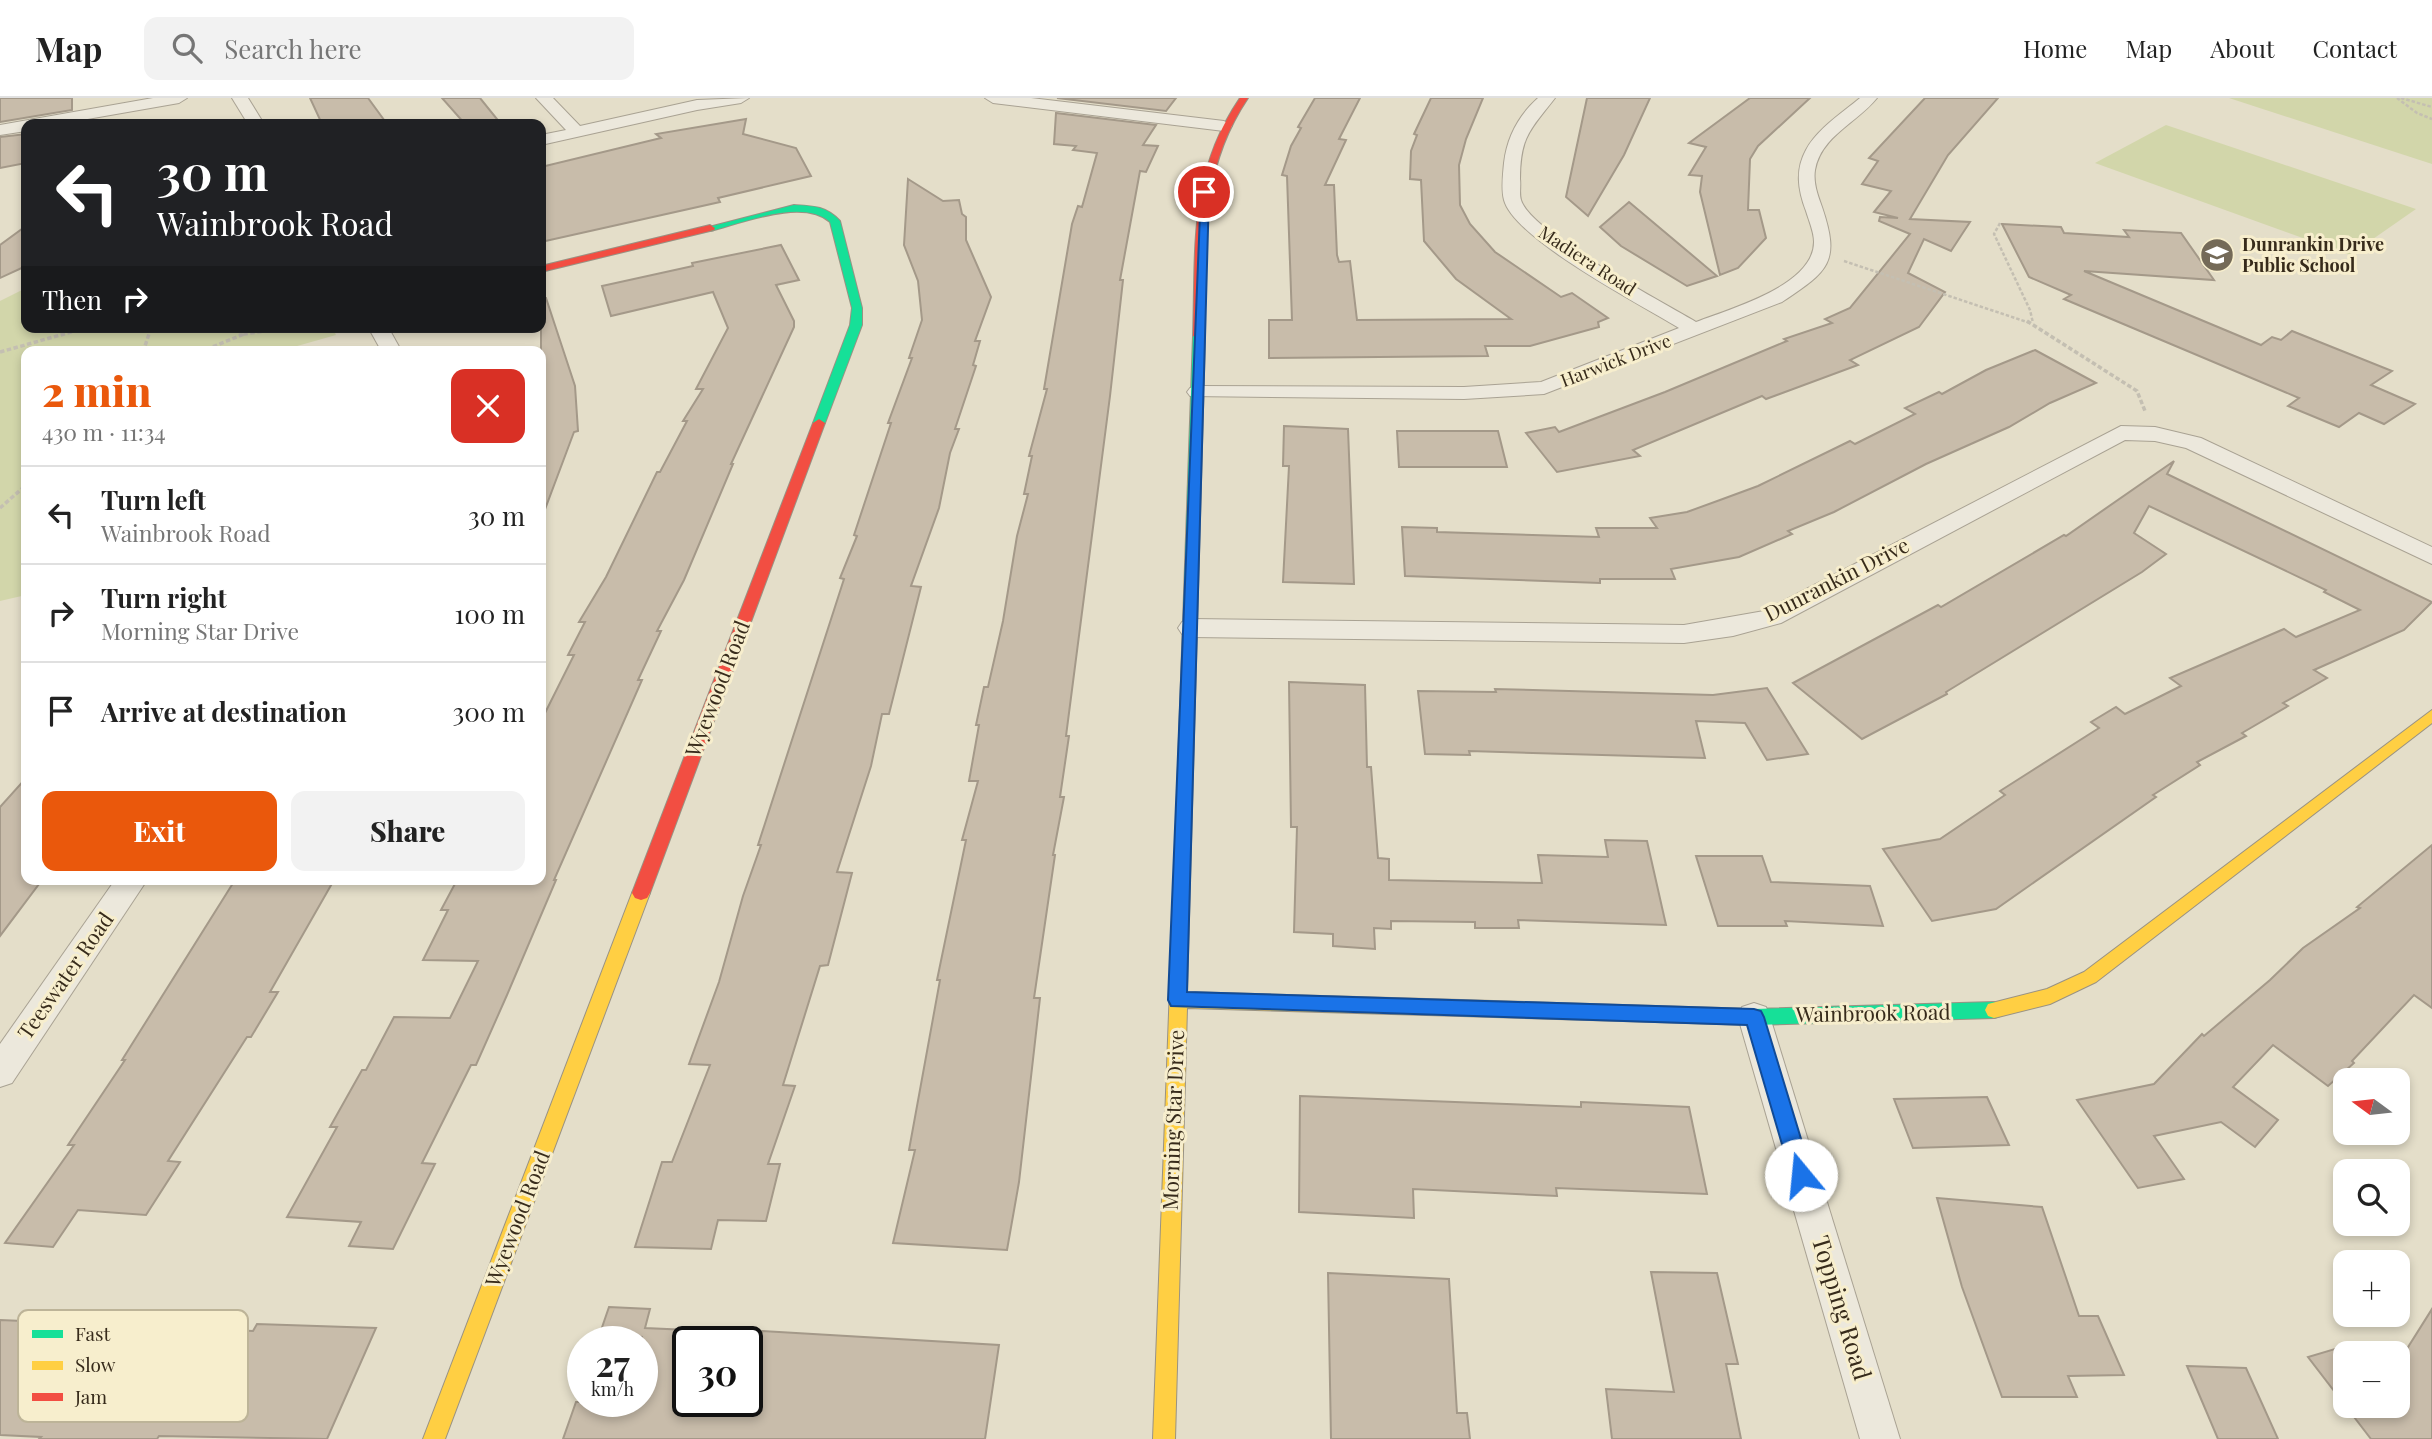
<!DOCTYPE html>
<meta charset="utf-8">
<style>
body{margin:0;font-family:"Playfair Display",serif;background:#f2f2f2;color:#222;height:100vh;display:flex;flex-direction:column;font-size:26px;white-space:nowrap}
*{box-sizing:border-box;margin:0}
p{font-size:23px;color:#767676}
.icon{flex:none;width:38px;height:38px;fill:none;stroke:currentColor;stroke-width:2;stroke-linecap:round;stroke-linejoin:round}
.map{position:relative;flex:1;overflow:hidden}
.side{position:absolute;left:21px;top:248px;width:525px;height:539px;display:flex;flex-direction:column;background:#fff;border-radius:14px;box-shadow:0 4px 10px #0003}
.side>*{flex:none}
.hud{position:absolute;left:21px;top:21px;width:525px;height:214px;border-radius:14px;box-shadow:0 4px 10px #0003;background:#202124;color:#fff;overflow:hidden}
.needle{width:46px;rotate:285deg}
.controls{position:absolute;left:2333px;top:970px;display:grid;gap:14px}
.controls a{display:grid;place-items:center;width:77px;height:77px;border-radius:14px;background:#fff;box-shadow:0 4px 10px #0003;font-size:35px}
.speed{position:absolute;left:567px;top:1228px;display:flex;gap:14px;font-size:35px;font-weight:700;text-align:center}
.speed>*{display:grid;place-content:center;width:91px;height:91px;border-radius:50%;background:#fff;box-shadow:0 4px 10px #0003;line-height:1}
.speed small{font-size:18px;font-weight:400}
.speed .limit{border:4px solid #111;border-radius:10px;background:#fff;color:#111}
.pin{position:absolute;display:grid;place-items:center;width:60px;height:60px;color:#fff;margin:-30px;border:4px solid #fff;border-radius:50%;box-shadow:0 2px 7px #0007}
.me{position:absolute;width:77px;margin:-38px;rotate:343deg;stroke-linejoin:round;filter:drop-shadow(0 0 5px #0008)}
.turn{display:flex;align-items:center;gap:24px;height:147px;padding:0 21px;font-size:32px}
.turn .icon{width:91px;height:91px;stroke-width:2.5}
.turn b{display:block;font-size:49px;line-height:60px}
.then{display:flex;align-items:center;height:66px;padding:0 21px;background:#0003;gap:14px;font-size:26px}
.round{display:grid;place-items:center;flex:none;width:74px;height:74px;border-radius:14px;background:#f2f2f2}
.headline{display:flex;align-items:center;justify-content:space-between;height:119px;padding:0 21px}
h1{font-size:42px;font-weight:800;line-height:52px;color:#ea580c}
.button{display:flex;gap:14px;margin-top:auto;padding:14px 21px}
.button a{flex:1;height:80px;border-radius:14px;background:#ea580c;color:#fff;font-size:28px;font-weight:800;line-height:80px;text-align:center}
.button a+a{background:#f2f2f2;color:#222}
ul{padding:0;list-style:none}
li{display:flex;align-items:center;gap:21px;height:98px;padding:0 21px;border-top:2px solid #e0e0e0}
li div{flex:1}
li b{display:block;font-size:26px}
li em{font-style:normal}
header{display:flex;align-items:center;gap:42px;box-sizing:border-box;height:98px;padding:0 35px;background:#fff;border-bottom:2px solid #e0e0e0}
header strong{font-size:33px}
nav{display:flex;gap:38px;margin-inline-start:auto;font-size:24px}
.search{width:490px;height:63px;background:#f2f2f2;display:flex;align-items:center;gap:18px;box-sizing:border-box;padding:0 24px;border-radius:14px;color:#767676;font-size:26px}
.map>svg:first-child{display:block}
.green{fill:#d2d6aa}
.building{fill:#c8bcaa;stroke:#a49989;stroke-width:2}
.lines{fill:none;stroke-linecap:round;stroke-linejoin:round}
.street-casing{stroke:#a9a293;stroke-width:2}
.fast-casing{stroke:#999283;stroke-width:2}
.slow-casing{stroke:#999283;stroke-width:2}
.jam-casing{stroke:#999283;stroke-width:2}
.path-far1{stroke:#c4bfb2;stroke-width:2.5;stroke-dasharray:3.5 2;stroke-linecap:butt}
.path{stroke:#c4bfb2;stroke-width:3.5;stroke-dasharray:4.5 2.5;stroke-linecap:butt}
.street{fill:#ece8dc;fill-rule:evenodd}
.fast{fill:#16e098;fill-rule:evenodd}
.slow{fill:#ffcf43;fill-rule:evenodd}
.jam{fill:#f24e42;fill-rule:evenodd}
.route{fill:#1a73e8;stroke:#114b97;stroke-width:2}
.labels{text-anchor:middle;stroke-width:6;stroke-linejoin:round;paint-order:stroke}
.far-poi-label{font-size:18px;font-weight:bold;fill:#372b1b;stroke:#f7eecd;text-anchor:start}
.far-street-label{font-size:18px;fill:#372b1b;stroke:#f7eecd}
.street-label{font-size:21px;fill:#372b1b;stroke:#f7eecd}
.near-street-label{font-size:24px;fill:#372b1b;stroke:#f7eecd}
.key{fill:#f7eecd;stroke:#bdb498;stroke-width:2}
.key-label{font-size:19px;fill:#372b1b}
</style>
<header>
<strong>Map</strong>
<div class="search"><svg class="icon" aria-label="search" viewBox="0 0 24 24"><circle cx="10" cy="10" r="6"/><path d="M15 15l6 6"/></svg>Search here</div>
<nav><a>Home</a><a>Map</a><a>About</a><a>Contact</a></nav>
</header>
<div class="map">
<svg width="2432" height="1341" viewBox="0 0 2432 1341">
<rect width="100%" height="100%" fill="#e4dec9"/>
<!-- green -->
<g class="green">
<polygon points="2229,0 2432,0 2432,66"/>
<polygon points="2166,27 2416,111 2350,157 2095,65"/>
<polygon points="26,190 26,229 332,229 336,237 276,254 26,254 26,497 0,503 0,203"/>
</g>
<!-- building -->
<g class="building">
<polygon points="0,0 72,0 72,12 0,24"/>
<polygon points="310,0 368,0 387,26 322,26"/>
<polygon points="442,0 480,0 501,26 465,26"/>
<polygon points="1057,0 1176,0 1166,13"/>
<polygon points="1315,0 1360,0 1339,41 1346,42 1325,87 1334,87 1337,157 1339,164 1350,163 1357,222 1511,221 1456,181 1424,143 1421,82 1410,81 1411,53 1417,37 1414,36 1431,0 1483,0 1466,41 1459,67 1460,107 1470,126 1495,154 1561,199 1572,195 1608,220 1598,224 1599,229 1530,248 1485,248 1488,258 1269,260 1269,222 1292,222 1287,78 1282,77 1291,48 1301,30 1298,29"/>
<polygon points="1587,0 1650,0 1624,57 1588,118 1566,99"/>
<polygon points="1750,0 1810,0 1758,48 1750,61 1748,112 1759,112 1766,140 1738,170 1720,177 1700,94 1702,78 1689,77 1706,49 1689,45"/>
<polygon points="1925,0 1998,0 1948,57 1910,121 1970,124 1951,153 1924,141 1908,175 1945,194 1919,229 1850,262 1858,267 1766,301 1762,298 1633,352 1640,358 1557,374 1526,335 1555,329 1559,334 1665,294 1787,243 1784,241 1832,225 1825,221 1850,210 1910,136 1879,123 1880,119 1898,120 1874,114 1891,93 1862,86 1878,63 1869,60"/>
<polygon points="1056,15 1156,27 1143,47 1158,48 1146,74 1140,73 1120,182 1123,182 1110,298 1066,638 1069,638 1060,699 1064,699 1053,757 1055,757 1034,900 1040,900 1019,1084 1007,1152 893,1145 915,1052 909,1052 940,882 937,882 966,742 962,742 978,683 969,683 979,627 976,627 984,589 988,589 1003,523 1017,438 1028,396 1024,396 1032,358 1029,358 1047,291 1044,291 1072,126 1078,108 1082,109 1097,55 1073,52 1076,48 1054,46"/>
<polygon points="746,21 743,36 796,50 811,78 718,100 720,104 541,144 541,69 661,40 656,36"/>
<polygon points="26,36 26,65 0,70 0,39"/>
<polygon points="908,81 943,103 959,102 962,116 966,119 966,142 991,199 975,243 980,243 973,267 976,268 955,331 959,331 950,355 939,410 911,488 921,489 889,616 882,616 871,668 837,774 852,775 828,867 820,868 783,987 795,988 768,1066 780,1066 766,1123 718,1122 711,1151 635,1149 662,1064 672,1064 710,967 689,966 719,884 743,798 761,747 758,747 844,481 840,480 857,438 854,437 891,325 888,325 912,260 909,260 922,222 918,183 904,147"/>
<polygon points="1629,104 1717,178 1687,188 1621,148 1600,129"/>
<polygon points="2002,126 2061,129 2064,135 2129,139 2124,132 2181,135 2214,182 2084,173 2261,247 2272,239 2281,242 2292,233 2392,273 2371,287 2415,306 2384,326 2359,315 2339,329 2288,308 2299,300 2064,201 2071,197 2029,179"/>
<polygon points="26,128 26,168 0,180 0,147"/>
<polygon points="781,147 799,182 776,187 794,223 794,229 731,366 733,366 684,482 657,533 661,533 638,582 642,582 554,782 556,782 507,897 476,967 471,967 422,1065 435,1066 393,1151 349,1148 361,1124 287,1119 337,1029 330,1029 362,972 366,972 394,919 450,920 478,863 423,862 448,812 441,812 457,782 541,782 541,623 574,557 568,557 585,524 579,524 606,479 657,374 660,374 687,323 683,323 703,291 696,291 728,230 713,194 611,218 602,188 693,168 692,165"/>
<polygon points="541,200 546,200 575,288 578,333 574,334 544,414 541,414"/>
<polygon points="2035,252 2096,285 2050,305 2009,329 1926,366 1834,414 1788,433 1792,436 1739,459 1671,471 1675,481 1600,481 1600,485 1405,478 1402,429 1437,430 1437,434 1599,439 1596,430 1657,430 1650,420 1687,414 1720,402 1758,388 1850,343 1855,346 1915,316 1905,310 1939,294 1942,296 1986,272"/>
<polygon points="1284,328 1348,331 1354,486 1283,484 1289,368 1283,368"/>
<polygon points="1397,333 1498,333 1507,369 1399,369"/>
<polygon points="2174,363 2167,376 2432,504 2404,532 2314,572 2327,580 2283,605 2288,608 2242,635 2246,638 2197,664 2200,667 2153,697 2156,699 1996,811 1932,823 1883,751 1940,741 2005,697 2000,693 2099,630 2091,624 2116,609 2125,616 2181,588 2170,580 2284,531 2296,539 2360,512 2324,494 2326,492 2149,408 2134,435 2166,456 2142,474 1946,594 1947,596 1862,641 1793,585 1938,507 1941,509 2064,437 2066,438"/>
<polygon points="1289,584 1365,587 1367,669 1371,669 1378,760 1389,761 1389,782 1542,785 1538,757 1608,759 1605,742 1647,743 1666,827 1518,822 1519,830 1475,830 1475,824 1391,823 1391,831 1374,830 1375,851 1333,848 1333,836 1294,834 1297,729 1291,729"/>
<polygon points="1767,590 1808,656 1767,662 1745,625 1696,623 1705,660 1469,653 1470,657 1425,656 1418,593 1496,594 1495,591 1713,597"/>
<polygon points="26,680 26,782 42,782 0,838 0,709"/>
<polygon points="2432,747 2432,910 2414,897 2352,963 2354,965 2328,988 2273,947 2233,989 2278,1022 2255,1049 2221,1024 2154,1038 2184,1081 2138,1090 2077,1002 2154,986 2202,936 2204,938 2270,882 2303,850 2360,810 2357,809"/>
<polygon points="1696,758 1762,758 1771,784 1870,788 1883,828 1785,823 1787,828 1718,828"/>
<polygon points="235,782 334,782 270,894 278,894 251,939 247,939 168,1063 180,1064 146,1117 78,1112 53,1149 5,1145 74,1047 68,1047 125,962 122,962"/>
<polygon points="1300,998 1581,1009 1581,1004 1689,1009 1707,1096 1556,1090 1557,1098 1413,1091 1414,1120 1299,1114"/>
<polygon points="1987,999 2009,1047 1913,1050 1894,1001"/>
<polygon points="1937,1100 2042,1109 2079,1218 2098,1218 2124,1277 2068,1278 2077,1299 2002,1299 1962,1189"/>
<polygon points="1651,1174 1717,1175 1738,1266 1726,1266 1741,1341 1612,1341 1606,1291 1674,1294"/>
<polygon points="1328,1175 1449,1181 1457,1315 1467,1315 1470,1341 1331,1341"/>
<polygon points="609,1209 650,1211 645,1230 688,1232 688,1304 747,1304 747,1286 762,1233 999,1247 985,1341 563,1341 576,1304 642,1304 642,1238 641,1244 597,1244"/>
<polygon points="2432,1211 2432,1341 2371,1341 2308,1259 2345,1248 2345,1307 2398,1307 2398,1265"/>
<polygon points="0,1222 253,1233 257,1226 376,1230 327,1341 159,1338 157,1341 39,1341 41,1339 0,1337"/>
<polygon points="2187,1268 2246,1270 2278,1341 2218,1341"/>
</g>
<g class="lines">
<!-- street casing -->
<g class="street-casing">
<g id="street">
<polygon points="153,0 187,0 179,5 59,26 26,26 26,33 0,37 0,27"/>
<polygon points="232,0 248,0 264,26 248,26"/>
<polygon points="536,0 553,0 580,28 697,2 749,0 741,5 697,12 541,47 541,37 566,32"/>
<polygon points="985,0 1031,0 1224,23 1232,28 1224,33 993,5"/>
<path d="M1538 0H1555C1531 31 1520 38 1520 81 1521 88 1519 96 1521 102 1531 135 1663 204 1696 224 1729 211 1814 188 1814 144 1814 134 1809 123 1806 113 1798 92 1795 72 1806 52 1817 31 1842 15 1860 0H1877C1857 25 1821 38 1815 72 1813 85 1818 98 1822 109 1841 165 1828 173 1782 204L1544 296 1464 301 1190 298 1187 294 1190 290 1197 288 1464 289 1541 284 1679 230C1643 208 1514 141 1504 102 1501 91 1503 76 1504 65 1507 39 1519 17 1538 0Z"/>
<polygon points="368,229 388,229 402,254 382,254"/>
<polygon points="2121,328 2155,329 2201,340 2432,449 2432,466 2186,350 2155,343 2125,342 1781,525 1733,538 1684,545 1191,539 1182,536 1178,530 1182,524 1191,521 1684,527 1764,513"/>
<polygon points="115,782 147,782 12,985 0,989 0,946"/>
<polygon points="1754,905 1766,909 1770,919 1900,1341 1860,1341 1738,919 1742,909"/>
</g>
</g>
<!-- fast casing -->
<g class="fast-casing">
<g id="fast">
<path d="M794 107C813 108 826 108 840 123L862 210V227L825 325 819 329 813 325 850 227 852 210 830 124C803 100 742 125 710 133L705 130Z"/>
<polygon points="1199,235 1205,238 1190,782 1188,787 1182,789 1176,787 1174,782 1193,238"/>
<polygon points="1461,902 1754,911 1994,904 2000,906 2003,912 2000,918 1994,920 1754,927 1461,918 1455,916 1452,910 1455,904"/>
</g>
</g>
<!-- slow casing -->
<g class="slow-casing">
<g id="slow">
<polygon points="2432,612 2432,625 2096,884 2050,906 1994,920 1988,918 1985,912 1988,906 2047,891 2084,874"/>
<polygon points="1182,775 1188,777 1190,782 1187,894 1461,902 1467,904 1470,910 1467,916 1461,918 1187,910 1175,1341 1153,1341 1174,782 1176,777"/>
<polygon points="641,788 647,790 650,795 445,1341 423,1341 632,795 635,790"/>
</g>
</g>
<!-- jam casing -->
<g class="jam-casing">
<g id="jam">
<path d="M1240 0H1248C1197 76 1206 150 1205 238L1199 241 1193 238C1196 150 1188 76 1240 0Z"/>
<polygon points="710,127 715,130 714,132 541,174 541,168"/>
<polygon points="819,321 825,325 650,795 647,800 641,802 635,800 632,795 813,325"/>
</g>
</g>
<!-- path-far1 -->
<g class="path-far1">
<polyline points="2397,0 2417,15 2432,21"/>
<polyline points="2401,0 2432,9"/>
<polyline points="2000,125 1994,136 2030,212 2033,225"/>
<polyline points="1844,163 2030,225"/>
</g>
<!-- path -->
<g class="path">
<polyline points="2027,223 2137,293 2145,313"/>
<polyline points="231,229 244,236 292,229"/>
<polyline points="0,254 89,229"/>
<polyline points="143,254 151,230"/>
<polyline points="200,254 244,236"/>
<polyline points="0,410 26,387"/>
</g>
<!-- street -->
<use href="#street" class="street"/>
<!-- fast -->
<use href="#fast" class="fast"/>
<!-- slow -->
<use href="#slow" class="slow"/>
<!-- jam -->
<use href="#jam" class="jam"/>
</g>
<!-- route -->
<polygon class="route" points="1201,92 1209,94 1187,894 1754,911 1761,913 1764,919 1812,1077 1809,1084 1801,1087 1794,1084 1791,1077 1747,927 1171,908 1168,902"/>
<!-- icons -->
<defs>
<g id="school-disc" transform="scale(1.75)"><circle r="9.5" fill="#746a58" stroke="#f7eecd"/><path d="M0-5L7-2L0 1L-7-2ZM-4 1L0 2.5L4 1V4Q0 6-4 4Z" fill="#fff"/></g>
</defs>
<g fill-rule="evenodd">
<use href="#school-disc" x="2217" y="157"/>
</g>
<g class="labels">
<!-- far-poi labels -->
<g class="far-poi-label">
<text x="2242" y="153">Dunrankin Drive<tspan x="2242" dy="21">Public School</tspan></text>
</g>
<!-- far-street labels -->
<g class="far-street-label">
<text transform="translate(1587 163) rotate(33)" y="6">Madiera Road</text>
<text transform="translate(1616 263) rotate(-21)" y="6">Harwick Drive</text>
</g>
<!-- street labels -->
<g class="street-label">
<text transform="translate(1837 482) rotate(-27)" y="7">Dunrankin Drive</text>
<text transform="translate(718 591) rotate(-69)" y="7">Wyewood Road</text>
<text transform="translate(66 878) rotate(-55)" y="7">Teeswater Road</text>
<text transform="translate(1873 916) rotate(-1)" y="7">Wainbrook Road</text>
<text transform="translate(1174 1022) rotate(-88)" y="7">Morning Star Drive</text>
<text transform="translate(518 1121) rotate(-69)" y="7">Wyewood Road</text>
</g>
<!-- near-street labels -->
<g class="near-street-label">
<text transform="translate(1841 1210) rotate(73)" y="8">Topping Road</text>
</g>
</g>
<!-- legend -->
<rect x="18" y="1212" width="230" height="112" rx="10" class="key"/>
<rect x="32" y="1232" width="31" height="8" fill="#16e098"/>
<rect x="32" y="1263" width="31" height="9" fill="#ffcf43"/>
<rect x="32" y="1295" width="31" height="8" fill="#f24e42"/>
<g class="key-label">
<text x="75" y="1243">Fast</text>
<text x="75" y="1274">Slow</text>
<text x="75" y="1306">Jam</text>
</g>
</svg>
<div class="controls">
<a><svg class="needle" viewBox="-14 -14 28 28"><path d="M0-13l5 13h-10z" fill="#e53935"/><path d="M0 13l5-13h-10z" fill="#767676"/></svg></a>
<a><svg class="icon" aria-label="search" viewBox="0 0 24 24"><circle cx="10" cy="10" r="6"/><path d="M15 15l6 6"/></svg></a>
<a>+</a>
<a>−</a>
</div>
<div class="speed"><div>27<small>km/h</small></div><div class="limit">30</div></div>
<div class="pin" style="left:1204px;top:94px;background:#d93025"><svg class="icon" aria-label="arrive" viewBox="0 0 24 24"><path d="M6 21V4h12l-3 4 3 4H6"/></svg></div>
<svg class="me" style="left:1801px;top:1077px" viewBox="-20 -20 40 40"><circle r="19" fill="#fff"/><path d="M0-13L10 11 0 6-10 11z" fill="#1a73e8"/></svg>
<div class="hud">
<div class="turn"><svg class="icon" aria-label="left" viewBox="0 0 24 24"><path d="M17 20v-9H6M10 6l-5 5 5 5"/></svg><div><b>30 m</b>Wainbrook Road</div></div>
<div class="then">Then<svg class="icon" aria-label="right" viewBox="0 0 24 24"><path d="M7 20v-9h11M14 6l5 5-5 5"/></svg></div>
</div>
<section class="side">
<div class="headline"><div><h1>2 min</h1><p>430 m · 11:34</p></div><a class="round" style="background:#d93025;color:#fff"><svg class="icon" aria-label="close" viewBox="0 0 24 24"><path d="M6 6l12 12M18 6L6 18"/></svg></a></div>
<ul>
<li><svg class="icon" aria-label="left" viewBox="0 0 24 24"><path d="M17 20v-9H6M10 6l-5 5 5 5"/></svg><div><b>Turn left</b><p>Wainbrook Road</p></div><em>30 m</em></li>
<li><svg class="icon" aria-label="right" viewBox="0 0 24 24"><path d="M7 20v-9h11M14 6l5 5-5 5"/></svg><div><b>Turn right</b><p>Morning Star Drive</p></div><em>100 m</em></li>
<li><svg class="icon" aria-label="arrive" viewBox="0 0 24 24"><path d="M6 21V4h12l-3 4 3 4H6"/></svg><div><b>Arrive at destination</b></div><em>300 m</em></li>
</ul>
<div class="button"><a>Exit</a><a>Share</a></div>
</section>
</div>
